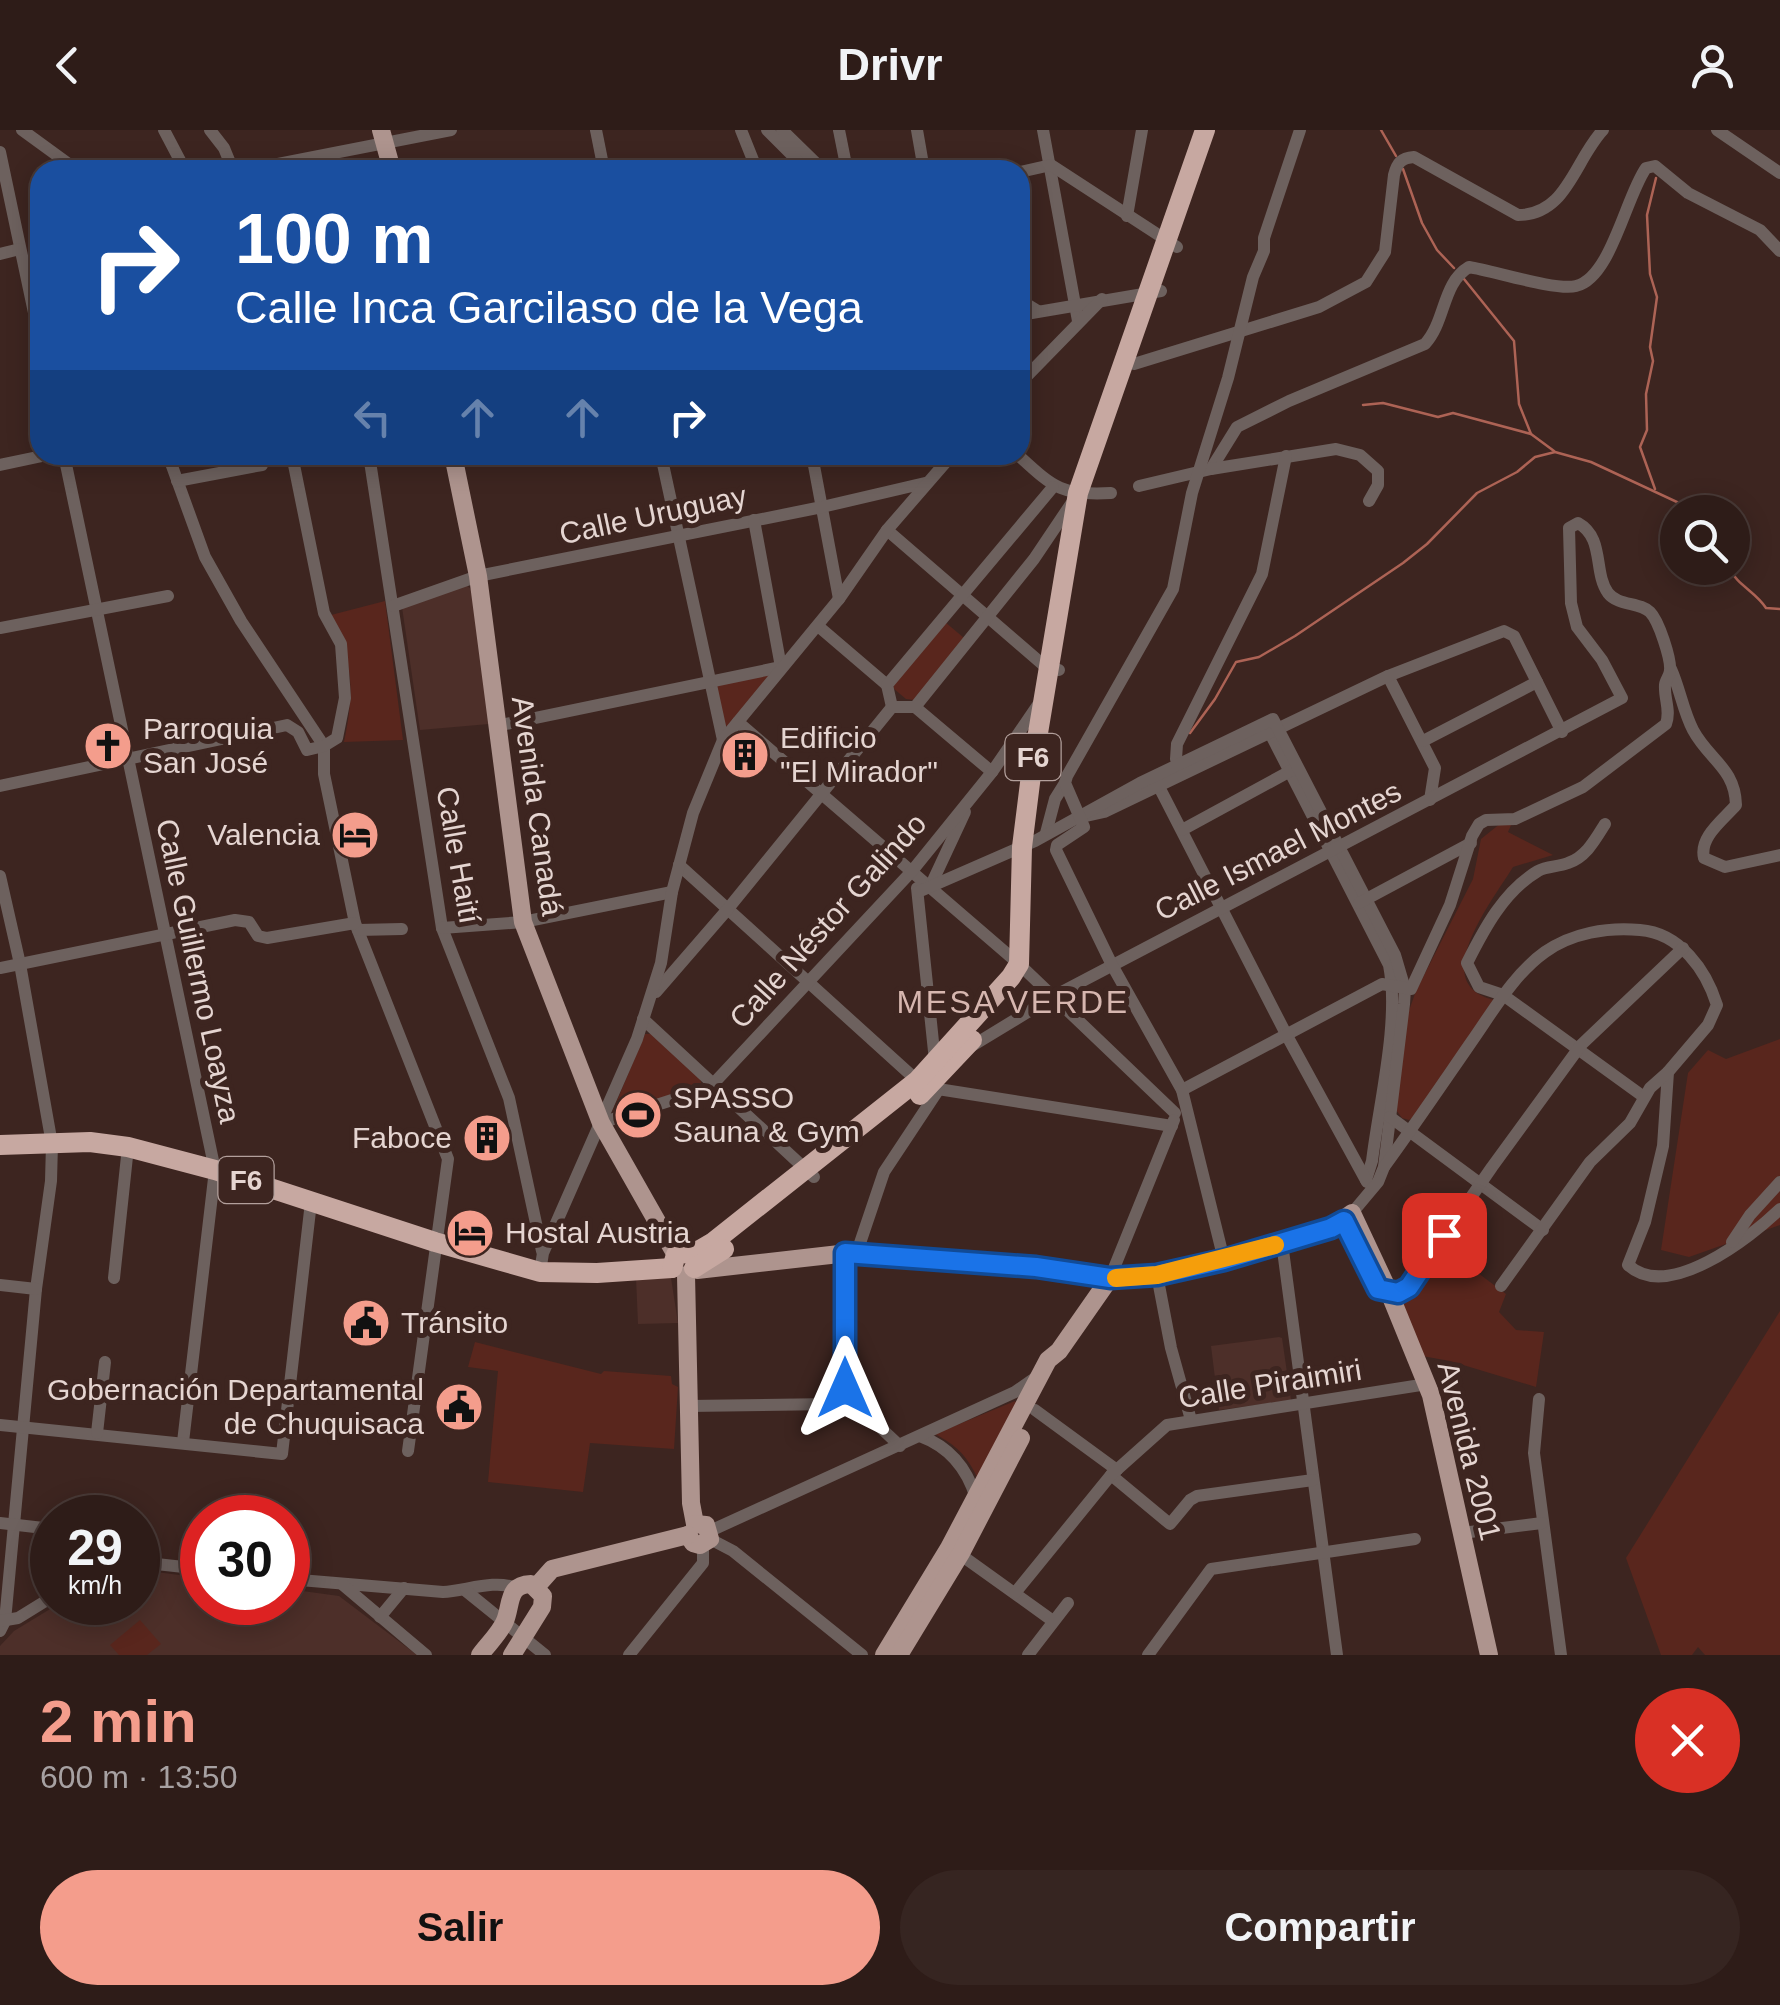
<!DOCTYPE html>
<html lang="es">
<meta charset="utf-8">
<style>
body{margin:0;font-family:Arial,sans-serif;background:#362521;color:#f1f3f6;height:100vh;display:flex;flex-direction:column;font-size:38px;white-space:nowrap}
*{box-sizing:border-box;margin:0}
p{font-size:32px;color:#a7a1a2}
.icon{flex:none;width:55px;height:55px;fill:none;stroke:currentColor;stroke-width:2;stroke-linecap:round;stroke-linejoin:round}
.map{position:relative;height:1525px;overflow:hidden}
.side{display:flex;flex-direction:column;background:#2e1c18;flex:1}
.side>*{flex:none}
.hud{position:absolute;left:30px;top:30px;width:1000px;height:305px;border-radius:30px;box-shadow:0 5px 25px #0003,0 0 0 2px #493a37;background:#1a4fa0;color:#fff;overflow:hidden}
.buttons{position:absolute;left:1660px;top:365px;display:grid;gap:20px}
.buttons a{display:grid;place-items:center;width:90px;height:90px;border-radius:50%;background:#2e1c18;box-shadow:0 5px 25px #0003,0 0 0 2px #493a37;font-size:50px}
.speed{position:absolute;left:30px;top:1365px;display:flex;gap:20px;font-size:50px;font-weight:700;text-align:center}
.speed>*{display:grid;place-content:center;width:130px;height:130px;border-radius:50%;background:#2e1c18;box-shadow:0 5px 25px #0003,0 0 0 2px #493a37;line-height:1}
.speed small{font-size:25px;font-weight:400}
.speed .limit{border:15px solid #d22;background:#fff;color:#111}
.pin{position:absolute;display:grid;place-items:center;width:85px;height:85px;color:#fff;margin:-42px;border-radius:20px;box-shadow:0 5px 15px #0006}
.me{position:absolute;width:110px;margin:-55px;rotate:0deg;stroke-linejoin:round;filter:drop-shadow(0 0 8px #0008)}
.turn{display:flex;align-items:center;gap:35px;height:210px;padding:0 40px;font-size:45px}
.turn .icon{width:130px;height:130px;stroke-width:2.5}
.turn b{display:block;font-size:70px;line-height:85px}
.lanes{display:flex;align-items:center;height:95px;padding:0 40px;background:#0003;justify-content:center;gap:50px;direction:ltr}
.lanes .off{opacity:.35}
.round{display:grid;place-items:center;flex:none;width:105px;height:105px;border-radius:52px;background:#362521}
.summary{display:flex;align-items:center;justify-content:space-between;height:170px;padding:0 40px}
h1{font-size:60px;font-weight:600;line-height:75px;color:#f49d8c}
.action{display:flex;gap:20px;margin-top:auto;padding:20px 40px}
.action a{flex:1;height:115px;border-radius:60px;background:#f49d8c;color:#111;font-size:40px;font-weight:600;line-height:115px;text-align:center}
.action a+a{background:#362521;color:#f1f3f6}
header{display:flex;justify-content:space-between;align-items:center;height:130px;padding:0 40px;background:#2e1c18;font-size:45px;font-weight:600}
.map>svg:first-child{display:block}
.built{fill:#4d2f29}
.green{fill:#59261d}
.lines{fill:none;stroke-linecap:round;stroke-linejoin:round}
.stream{stroke:#ad6355;stroke-width:2.5}
.minor{stroke:#6d615e;stroke-width:12}
.major{stroke:#ae948e;stroke-width:18}
.highway{stroke:#c7a8a1;stroke-width:20}
.route-casing{stroke:#114b97;stroke-width:25}
.route{stroke:#1a73e8;stroke-width:18}
.slow{stroke:#f59e0b;stroke-width:18}
.labels{text-anchor:middle;stroke-width:10;stroke-linejoin:round;paint-order:stroke}
.shield{fill:#3d2520;stroke:#b3a09c;stroke-width:2.5}
.shield-label{font-size:28px;font-weight:bold;fill:#e5d5d1}
.street-label{font-size:30px;fill:#e5d5d1;stroke:#3d2520}
.poi-label{font-size:30px;fill:#e5d5d1;stroke:#3d2520;text-anchor:start}
.neighbourhood-label{font-size:32px;letter-spacing:2.5px;fill:#d6b6af;stroke:#3d2520}
</style>
<header><svg class="icon" aria-label="back" viewBox="0 0 24 24"><path d="M15 5l-7 7 7 7"/></svg>Drivr<svg class="icon" aria-label="person" viewBox="0 0 24 24"><circle cx="12" cy="8" r="4"/><path d="M4 21q1-7 8-7t8 7"/></svg></header>
<div class="map">
<svg width="1780" height="1525" viewBox="0 0 1780 1525">
<rect width="100%" height="100%" fill="#3d2520"/>
<!-- built -->
<g class="built">
<polygon points="466,455 475,462 489,594 420,600 402,477"/>
<polygon points="636,1147 671,1148 678,1193 638,1194"/>
<polygon points="1279,1207 1282,1208 1291,1270 1219,1280 1211,1216"/>
<polygon points="141,1440 202,1448 202,1472 288,1472 288,1459 339,1466 417,1525 0,1525 0,1516 14,1501 60,1473 138,1472 138,1441"/>
</g>
<!-- green -->
<g class="green">
<path d="M385 471 403 610 344 612C355 562 353 531 331 485Z"/>
<polygon points="945,492 964,508 914,570 906,569 893,558 894,554"/>
<polygon points="769,544 771,548 728,597 723,594 716,554"/>
<path d="M1501 693H1512L1508 702 1553 725 1513 737C1493 770 1425 855 1495 870L1415 986 1409 990 1402 988 1396 980 1407 886 1416 861 1473 749 1481 709Z"/>
<polygon points="645,904 651,904 700,949 702,956 616,983 613,980"/>
<polygon points="1780,909 1780,1095 1689,1127 1661,1120 1688,943 1708,920 1726,929"/>
<polygon points="1442,1116 1506,1164 1499,1182 1516,1200 1544,1202 1536,1257 1450,1231 1422,1226 1398,1171 1411,1162"/>
<polygon points="1780,1181 1780,1525 1705,1525 1698,1517 1692,1525 1661,1525 1626,1428"/>
<polygon points="475,1212 601,1244 604,1241 671,1246 672,1254 678,1257 674,1319 590,1313 583,1362 488,1352 498,1241 468,1237"/>
<path d="M1015 1271 1019 1277 977 1347C967 1326 956 1315 935 1304Z"/>
<polygon points="140,1490 161,1514 147,1525 119,1525 110,1515"/>
</g>
<g class="lines">
<!-- stream -->
<g class="stream">
<polyline points="1381,0 1396,26"/>
<polyline points="1403,39 1422,93 1437,120 1454,138"/>
<polyline points="1464,149 1514,211 1519,274 1531,304 1554,321"/>
<polyline points="1363,275 1383,273 1438,287 1453,283 1531,304"/>
<polyline points="1655,359 1640,317 1647,300 1646,264 1653,231 1650,217 1657,167 1650,144 1647,85 1656,48"/>
<path d="M1729 438C1737 455 1756 462 1766 478L1780 479"/>
<polyline points="1190,603 1215,569 1236,532 1259,527 1295,506 1403,433 1427,414 1477,363 1517,342 1535,327 1555,322 1591,332 1694,380 1709,375 1717,382"/>
</g>
<!-- minor -->
<g class="minor">
<polyline points="22,0 77,40"/>
<polyline points="164,0 185,40"/>
<polyline points="210,0 224,18 233,40"/>
<polyline points="596,0 604,40"/>
<polyline points="741,0 757,40"/>
<polyline points="767,0 807,40"/>
<polyline points="782,0 823,40"/>
<polyline points="839,0 847,40"/>
<polyline points="917,0 924,40"/>
<polyline points="1043,0 1078,191"/>
<polyline points="1717,0 1780,43"/>
<polyline points="0,22 40,211"/>
<polyline points="247,40 451,0"/>
<polyline points="1020,42 1051,35 1177,117"/>
<polyline points="1127,86 1142,0"/>
<polyline points="0,124 20,119"/>
<polyline points="1020,170 1038,181"/>
<polyline points="1020,185 1161,161"/>
<path d="M1134 234 1319 177 1366 152 1385 122 1394 45C1397 33 1401 28 1414 27L1518 85C1567 85 1574 31 1603 0"/>
<polyline points="1020,253 1102,169"/>
<polyline points="64,325 215,1040 183,1312"/>
<polyline points="168,325 205,427 241,491 324,616"/>
<polyline points="369,325 442,798 509,968 542,1121"/>
<polyline points="661,325 723,610"/>
<polyline points="812,325 839,469"/>
<path d="M1018 325C1053 357 1061 366 1111 363"/>
<polyline points="293,332 327,325"/>
<polyline points="0,335 47,325"/>
<path d="M1211 339 1237 297 1289 271 1425 214C1446 191 1442 153 1469 137 1494 141 1556 161 1576 156 1611 148 1626 66 1646 38L1655 36 1688 63 1760 100 1780 121"/>
<polyline points="177,351 262,335"/>
<polyline points="1139,356 1211,339 1336,319 1360,325 1378,341 1378,355 1369,371"/>
<polyline points="887,400 1048,539 1059,540"/>
<polyline points="393,476 478,446 822,377 925,353"/>
<polyline points="818,496 887,555"/>
<polyline points="0,498 168,466"/>
<path d="M1671 539C1680 559 1683 581 1693 600 1709 630 1735 638 1736 675 1723 690 1699 707 1704 728L1725 737 1780 725"/>
<polyline points="1388,546 1435,638 1430,670"/>
<polyline points="892,577 887,555 1053,357"/>
<polyline points="915,577 992,642"/>
<polyline points="738,592 1019,834 1175,983"/>
<polyline points="496,596 781,537 754,390"/>
<path d="M1270 603 1389 835C1400 891 1379 973 1372 1031L1366 1050"/>
<polyline points="1423,611 1537,552"/>
<polyline points="324,616 324,644 355,793 448,1029 408,1321"/>
<polyline points="1183,642 1176,629 1177,614 1262,444 1286,326"/>
<polyline points="1155,649 1286,904 1367,1052"/>
<polyline points="0,656 287,595 298,602 307,620 324,616 337,608 345,568 341,514 324,483 292,325"/>
<polyline points="1086,686 1104,682 1388,546 1504,501 1514,506 1562,602"/>
<path d="M1605 694C1595 710 1586 727 1568 733 1558 737 1547 736 1538 741 1504 761 1484 799 1467 833L1479 857 1503 865 1644 967"/>
<polyline points="1182,700 1294,639"/>
<polyline points="1046,703 1055,669 1065,653"/>
<polyline points="679,735 922,955"/>
<polyline points="0,746 20,834 52,1014 51,1051 36,1159 5,1491 0,1501"/>
<polyline points="930,757 965,682"/>
<polyline points="917,758 935,931"/>
<polyline points="918,762 1035,711 1140,653 1273,589 1395,825 1405,859 1404,874 1384,1037 1378,1052 1352,1083"/>
<polyline points="1359,773 1471,713"/>
<polyline points="442,798 523,792 672,762"/>
<polyline points="358,800 402,799"/>
<polyline points="0,838 235,790 249,792 258,806 267,808 355,793"/>
<polyline points="656,862 727,780 892,577 915,577 1034,429 1071,374"/>
<polyline points="643,889 814,1047"/>
<path d="M967 919 1054 866 1622 568 1602 530 1577 497 1571 473 1569 398 1578 393C1605 408 1593 442 1608 463 1618 476 1640 472 1650 482 1659 491 1671 529 1670 540 1670 546 1665 550 1665 555 1664 569 1671 580 1666 594L1583 657 1515 689 1486 690 1479 694 1472 706 1450 775 1411 859 1382 854 1182 960"/>
<polyline points="938,959 1172,996"/>
<polyline points="1390,987 1543,1100"/>
<polyline points="601,993 706,959 714,953 912,741 992,642 1040,572"/>
<path d="M1384 1037C1414 996 1443 953 1472 911 1493 881 1514 844 1545 822 1572 803 1607 797 1640 800 1680 803 1706 840 1717 875L1708 895 1668 942 1663 1016 1645 1092 1628 1135C1668 1172 1750 1108 1780 1079"/>
<polyline points="1732,1112 1750,1085 1780,1052"/>
<polyline points="1282,1113 1337,1525"/>
<polyline points="857,1122 884,1042 939,959"/>
<polyline points="845,1123 845,1258 851,1270 900,1316"/>
<polyline points="1224,1130 1182,960 1112,835 1056,720 1057,715 1084,697 1065,653 1067,646 1173,459 1192,363 1228,248 1253,147 1264,121 1264,108 1300,0"/>
<polyline points="540,1142 543,1123 637,909 661,833 672,762 693,683 723,610 839,469 887,400 952,325"/>
<polyline points="1157,1145 1171,1218 1191,1290"/>
<polyline points="114,1148 128,1017"/>
<polyline points="1110,1148 1174,990"/>
<polyline points="0,1155 36,1159"/>
<polyline points="1501,1156 1590,1032 1630,993 1650,958 1668,942"/>
<polyline points="1378,1159 1399,1163 1409,1157 1492,1037 1581,915 1683,818"/>
<polyline points="1539,1269 1534,1323 1561,1525"/>
<polyline points="688,1276 833,1274 851,1270"/>
<polyline points="1035,1280 1117,1340"/>
<polyline points="0,1295 282,1324 311,1072"/>
<polyline points="97,1303 105,1232"/>
<path d="M920 1306C950 1317 967 1338 976 1368"/>
<polyline points="1111,1345 1170,1394 1190,1370 1197,1366 1313,1350"/>
<polyline points="0,1393 52,1399"/>
<polyline points="710,1401 1015,1262 1038,1246"/>
<polyline points="1462,1403 1542,1393"/>
<polyline points="710,1409 733,1421 862,1525"/>
<polyline points="954,1420 1053,1491"/>
<polyline points="138,1432 202,1439"/>
<path d="M288 1449 443 1462C465 1461 495 1449 516 1458"/>
<polyline points="343,1455 426,1525"/>
<polyline points="466,1461 545,1525"/>
<polyline points="1015,1463 1111,1345 1167,1295 1427,1254"/>
<polyline points="380,1487 404,1458"/>
<polyline points="0,1491 18,1488 52,1467"/>
<polyline points="629,1525 703,1433 703,1415"/>
<polyline points="1028,1525 1068,1473"/>
<polyline points="1148,1525 1211,1439 1415,1409"/>
</g>
<!-- major -->
<g class="major">
<polyline points="381,0 392,40"/>
<polyline points="453,325 478,446 523,792 601,993 676,1125"/>
<polyline points="697,1140 857,1122 1036,1137 1110,1148 1157,1145 1224,1130 1331,1098 1352,1083 1389,1162 1431,1265 1489,1525"/>
<polyline points="686,1145 691,1373 695,1394"/>
<polyline points="688,1405 693,1413 700,1415 710,1409 706,1395 695,1394"/>
<polyline points="536,1457 552,1439 688,1405"/>
<path d="M480 1525C488 1514 500 1503 505 1491 512 1473 507 1455 531 1454L543 1466 542 1477 512 1525"/>
<polyline points="884,1525 949,1418 1048,1230 1059,1221 1110,1148"/>
<polyline points="899,1525 961,1423 1021,1308"/>
</g>
<!-- highway -->
<g class="highway">
<polyline points="920,965 972,910"/>
<polyline points="0,1015 90,1012 128,1017 215,1040 435,1112 540,1142 597,1143 672,1138"/>
<polyline points="672,1138 676,1125 700,1120 712,1113 918,950 1011,847 1019,834 1022,717 1031,645 1078,363 1205,0"/>
<polyline points="694,1138 724,1119"/>
</g>
</g>
<g class="lines">
<!-- route casing -->
<g class="route-casing">
<polyline id="route" points="845,1258 845,1123 1036,1137 1110,1148 1157,1145 1224,1130 1331,1098 1344,1091 1378,1159 1398,1163 1409,1157 1444,1105"/>
</g>
<!-- route -->
<use href="#route" class="route"/>
<!-- slow -->
<polyline class="slow" points="1116,1148 1157,1145 1275,1115"/>
</g>
<!-- icons -->
<defs>
<g id="church-disc" transform="scale(2.5)"><circle r="9.5" fill="#f49d8c" stroke="#3d2520"/><path d="M-1.2-6h2.4v3.5h3.3v2.4h-3.3V6h-2.4V-.1h-3.3v-2.4h3.3Z" fill="#111"/></g>
<g id="building-disc" transform="scale(2.5)"><circle r="9.5" fill="#f49d8c" stroke="#3d2520"/><path d="M-4-6H4V6H1V3H-1V6H-4ZM-2.5-4.3h1.7v1.8h-1.7ZM.8-4.3h1.7v1.8H.8ZM-2.5-1h1.7V.8h-1.7ZM.8-1h1.7V.8H.8Z" fill="#111"/></g>
<g id="hotel-disc" transform="scale(2.5)"><circle r="9.5" fill="#f49d8c" stroke="#3d2520"/><path d="M-6-4.5h1.5V1H6V5H4.5V3h-9V5H-6ZM-4 0a1.8 1.8 0 1 1 3.6 0ZM.5 0V-2.5h3Q6-2.5 6 0Z" fill="#111"/></g>
<g id="stadium-disc" transform="scale(2.5)"><circle r="9.5" fill="#f49d8c" stroke="#3d2520"/><path d="M0-5a6.5 5 0 1 0 0 10a6.5 5 0 1 0 0-10ZM-3.5-1.8h7v3.6h-7Z" fill="#111"/></g>
<g id="civic-disc" transform="scale(2.5)"><circle r="9.5" fill="#f49d8c" stroke="#3d2520"/><path d="M-.6-6.5H3V-4.5H.6V-3L4-1V1h2V6H-6V1h2V-1L-.6-3ZM-1.2 2.5V6h2.4V2.5Z" fill="#111"/></g>
</defs>
<g fill-rule="evenodd">
<use href="#church-disc" x="108" y="616"/>
<use href="#building-disc" x="745" y="625"/>
<use href="#hotel-disc" x="355" y="705"/>
<use href="#stadium-disc" x="638" y="985"/>
<use href="#building-disc" x="487" y="1008"/>
<use href="#hotel-disc" x="470" y="1103"/>
<use href="#civic-disc" x="366" y="1193"/>
<use href="#civic-disc" x="459" y="1277"/>
</g>
<g class="labels">
<!-- shield labels -->
<g class="shield">
<rect x="1005.5" y="604" width="55" height="46" rx="8"/>
<rect x="218.5" y="1027" width="55" height="46" rx="8"/>
</g>
<g class="shield-label">
<text x="1033" y="637">F6</text>
<text x="246" y="1060">F6</text>
</g>
<!-- street labels -->
<g class="street-label">
<text transform="translate(653 385) rotate(-12)" y="10">Calle Uruguay</text>
<text transform="translate(537 676) rotate(82)" y="10">Avenida Canadá</text>
<text transform="translate(1278 721) rotate(-27)" y="10">Calle Ismael Montes</text>
<text transform="translate(458 725) rotate(80)" y="10">Calle Haití</text>
<text transform="translate(828 791) rotate(-48)" y="10">Calle Néstor Galindo</text>
<text transform="translate(198 841) rotate(78)" y="10">Calle Guillermo Loayza</text>
<text transform="translate(1270 1254) rotate(-9)" y="10">Calle Piraimiri</text>
<text transform="translate(1469 1321) rotate(76)" y="10">Avenida 2001</text>
</g>
<!-- poi labels -->
<g class="poi-label">
<text x="143" y="609">Parroquia<tspan x="143" dy="34">San José</tspan></text>
<text x="780" y="618">Edificio<tspan x="780" dy="34">"El Mirador"</tspan></text>
<text x="320" y="715" text-anchor="end">Valencia</text>
<text x="673" y="978">SPASSO<tspan x="673" dy="34">Sauna &amp; Gym</tspan></text>
<text x="452" y="1018" text-anchor="end">Faboce</text>
<text x="505" y="1113">Hostal Austria</text>
<text x="401" y="1203">Tránsito</text>
<text x="424" y="1270" text-anchor="end">Gobernación Departamental<tspan x="424" dy="34">de Chuquisaca</tspan></text>
</g>
<!-- neighbourhood labels -->
<g class="neighbourhood-label">
<text x="1013" y="883">MESA VERDE</text>
</g>
</g>
</svg>
<div class="buttons">
<a><svg class="icon" aria-label="search" viewBox="0 0 24 24"><circle cx="10" cy="10" r="6"/><path d="M15 15l6 6"/></svg></a>
</div>
<div class="speed"><div>29<small>km/h</small></div><div class="limit">30</div></div>
<div class="pin" style="left:1444px;top:1105px;background:#d93025"><svg class="icon" aria-label="arrive" viewBox="0 0 24 24"><path d="M6 21V4h12l-3 4 3 4H6"/></svg></div>
<svg class="me" style="left:845px;top:1258px" viewBox="-20 -20 40 40"><path d="M0-17L14 15 0 8-14 15z" fill="#1a73e8" stroke="#fff" stroke-width="4"/></svg>
<div class="hud">
<div class="turn"><svg class="icon" aria-label="right" viewBox="0 0 24 24"><path d="M7 20v-9h11M14 6l5 5-5 5"/></svg><div><b>100 m</b>Calle Inca Garcilaso de la Vega</div></div>
<div class="lanes"><svg class="icon off" aria-label="left" viewBox="0 0 24 24"><path d="M17 20v-9H6M10 6l-5 5 5 5"/></svg><svg class="icon off" aria-label="ahead" viewBox="0 0 24 24"><path d="M12 20V5M6 11l6-6 6 6"/></svg><svg class="icon off" aria-label="ahead" viewBox="0 0 24 24"><path d="M12 20V5M6 11l6-6 6 6"/></svg><svg class="icon" aria-label="right" viewBox="0 0 24 24"><path d="M7 20v-9h11M14 6l5 5-5 5"/></svg></div>
</div>
</div>
<section class="side">
<div class="summary"><div><h1>2 min</h1><p>600 m · 13:50</p></div><a class="round" style="background:#d93025;color:#fff"><svg class="icon" aria-label="close" viewBox="0 0 24 24"><path d="M6 6l12 12M18 6L6 18"/></svg></a></div>
<div class="action"><a>Salir</a><a>Compartir</a></div>
</section>
